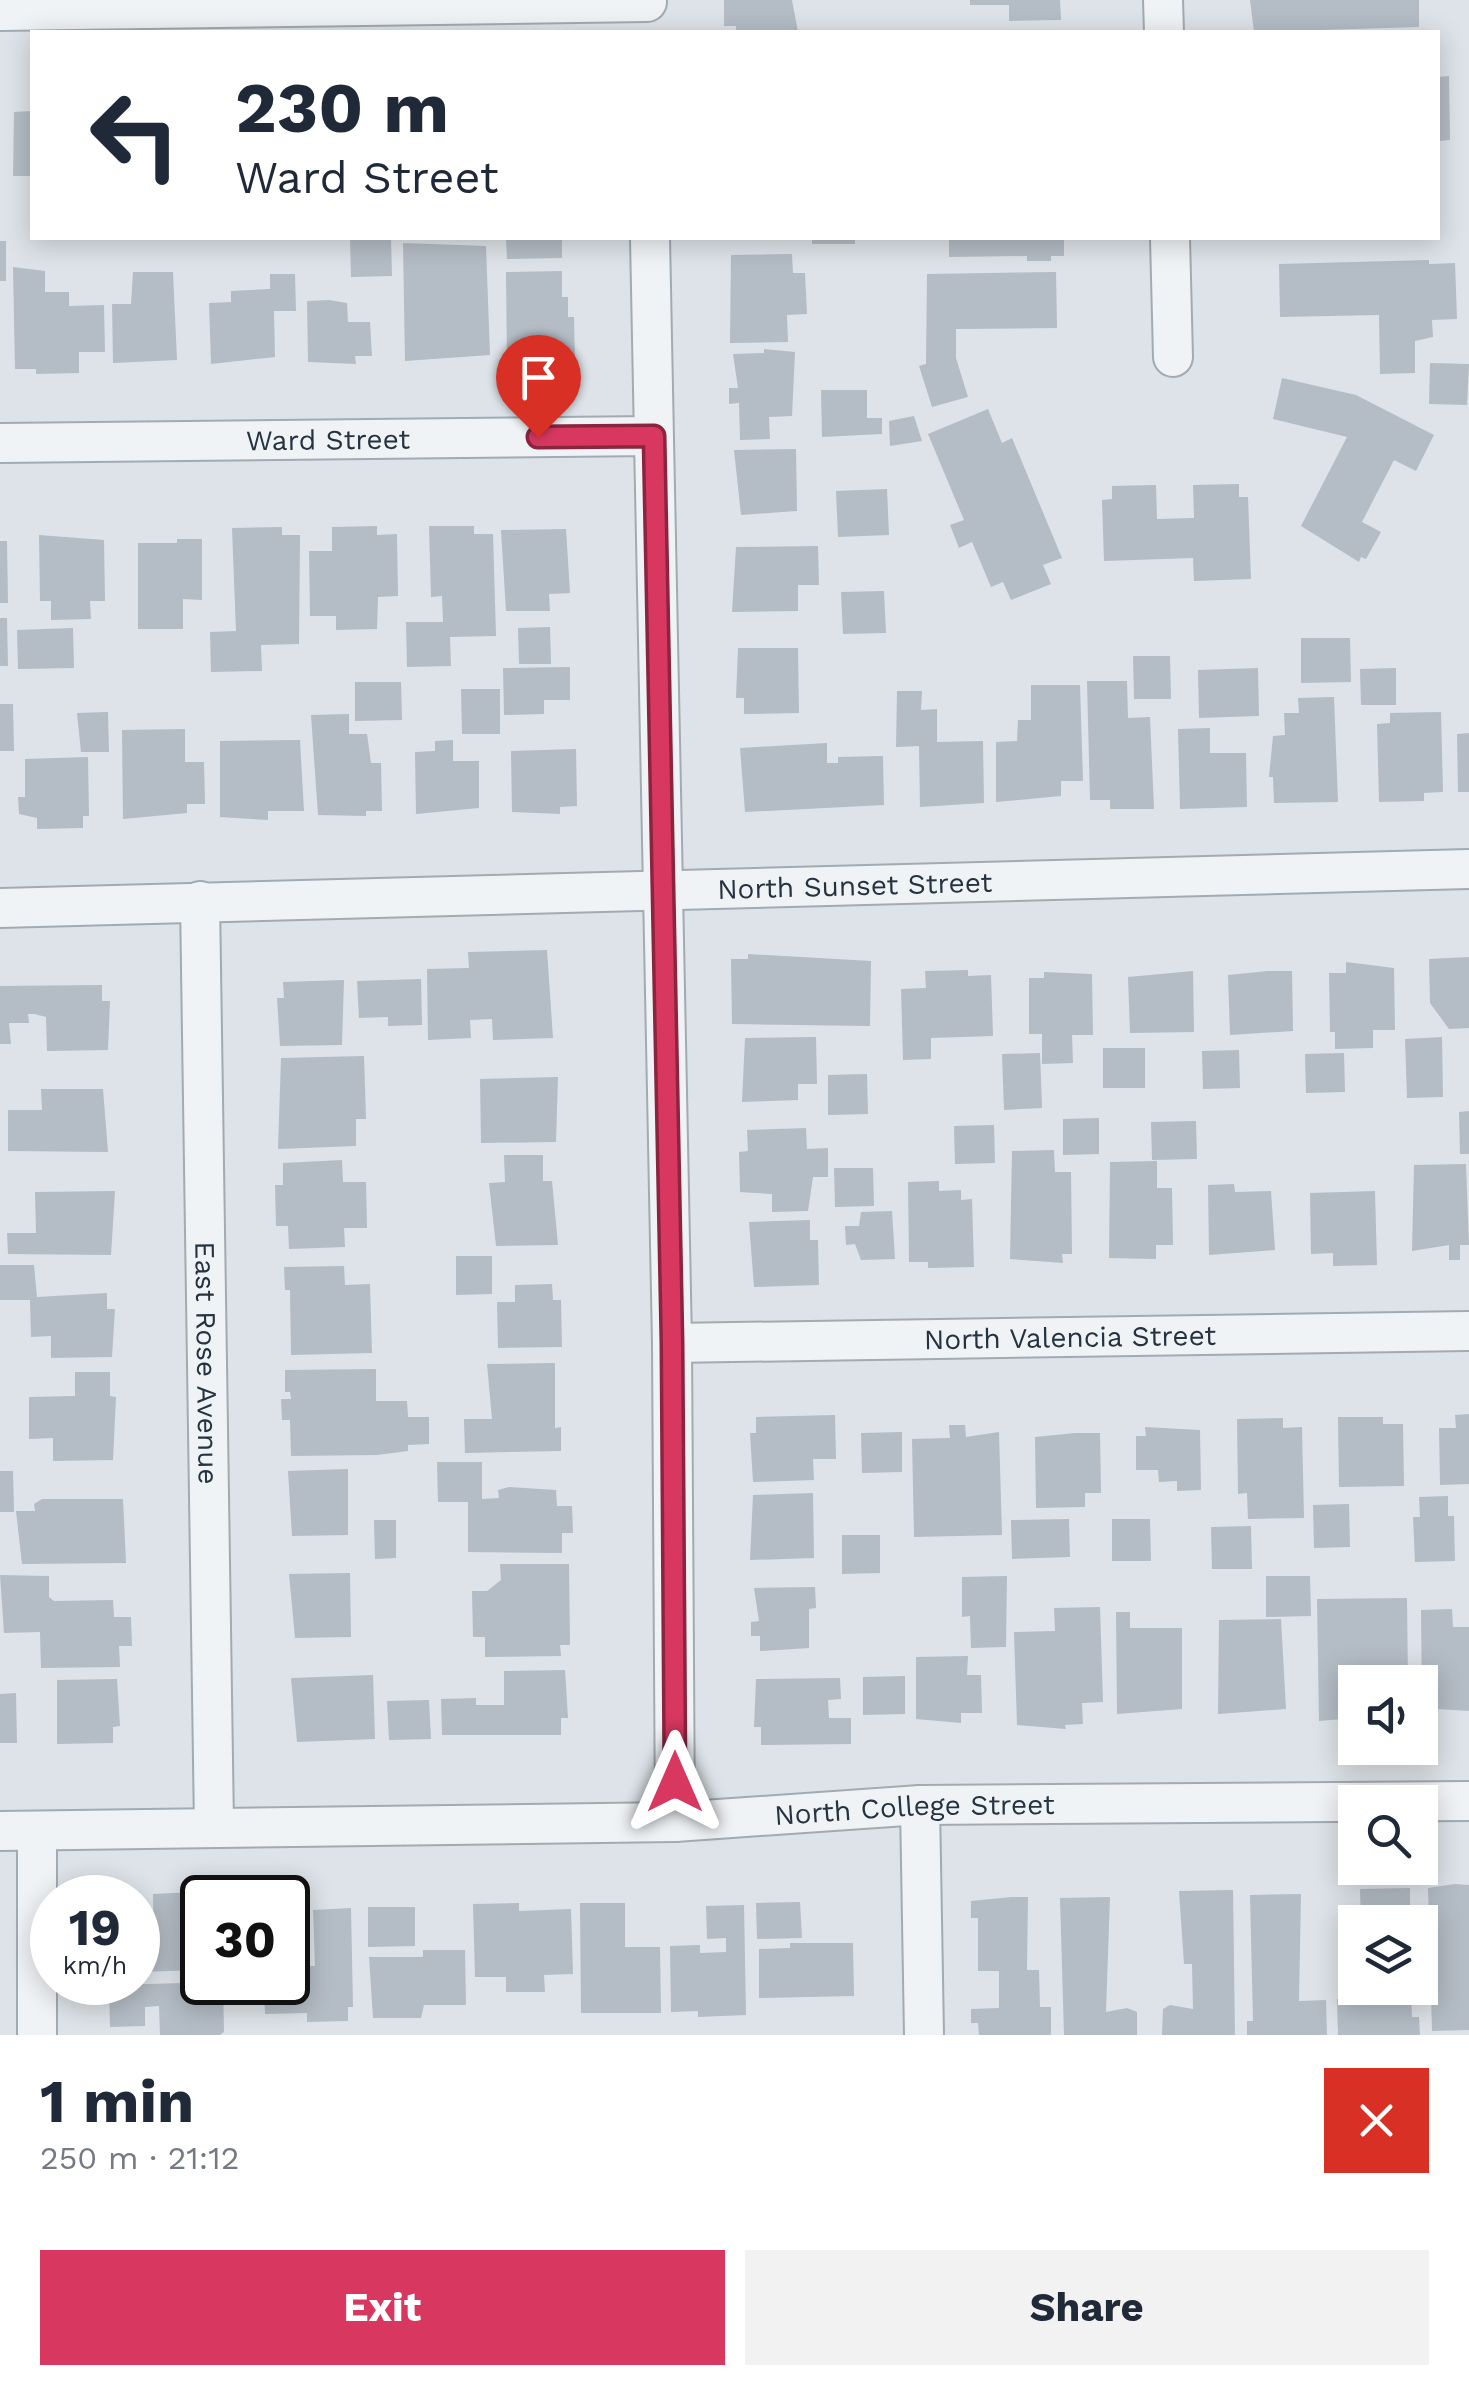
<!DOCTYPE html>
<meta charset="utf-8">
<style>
body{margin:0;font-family:"Work Sans",sans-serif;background:#f2f2f3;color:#1f2937;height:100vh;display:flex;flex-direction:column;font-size:38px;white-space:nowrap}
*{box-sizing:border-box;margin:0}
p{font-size:32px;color:#747a83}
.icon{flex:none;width:55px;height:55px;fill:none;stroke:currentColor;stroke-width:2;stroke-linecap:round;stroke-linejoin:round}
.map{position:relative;height:2035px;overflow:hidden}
.sheet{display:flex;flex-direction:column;background:#fff;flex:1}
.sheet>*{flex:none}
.top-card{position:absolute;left:30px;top:30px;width:1410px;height:210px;border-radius:0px;box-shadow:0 5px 25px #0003;background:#fff;color:#1f2937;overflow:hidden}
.tools{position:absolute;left:1338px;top:1665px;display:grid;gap:20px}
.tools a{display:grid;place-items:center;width:100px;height:100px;border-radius:0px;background:#fff;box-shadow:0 5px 25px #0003;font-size:50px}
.speed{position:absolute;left:30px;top:1875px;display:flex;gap:20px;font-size:50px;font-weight:700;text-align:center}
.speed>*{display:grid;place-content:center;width:130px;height:130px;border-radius:50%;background:#fff;box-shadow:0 5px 25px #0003;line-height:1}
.speed small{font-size:25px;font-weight:400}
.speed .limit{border:5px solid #111;border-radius:15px;background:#fff;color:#111}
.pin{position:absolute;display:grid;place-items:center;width:85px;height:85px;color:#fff;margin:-102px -42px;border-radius:50% 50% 50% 0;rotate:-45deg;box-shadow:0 0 10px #0007}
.pin .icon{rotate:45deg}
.me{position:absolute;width:110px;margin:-55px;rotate:0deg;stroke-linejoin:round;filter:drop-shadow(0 0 8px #0008)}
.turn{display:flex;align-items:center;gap:35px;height:210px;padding:0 40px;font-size:45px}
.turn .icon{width:130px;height:130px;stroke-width:2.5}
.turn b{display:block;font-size:70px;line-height:85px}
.round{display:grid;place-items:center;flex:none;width:105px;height:105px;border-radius:0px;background:#f2f2f3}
.head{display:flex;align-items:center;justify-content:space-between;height:170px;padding:0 40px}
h1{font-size:60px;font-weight:700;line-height:75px}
.cta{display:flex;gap:20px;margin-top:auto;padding:20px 40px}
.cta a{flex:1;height:115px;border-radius:0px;background:#d83760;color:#fff;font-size:40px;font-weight:700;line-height:115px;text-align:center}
.cta a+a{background:#f2f2f3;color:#1f2937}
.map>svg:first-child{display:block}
.building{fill:#b4bcc5}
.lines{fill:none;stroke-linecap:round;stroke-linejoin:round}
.street-casing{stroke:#a2aab2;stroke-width:42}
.street{stroke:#f0f3f6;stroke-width:38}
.route-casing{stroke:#8c243e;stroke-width:25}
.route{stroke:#d83760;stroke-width:18}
.labels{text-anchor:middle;stroke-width:10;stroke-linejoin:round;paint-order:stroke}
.street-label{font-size:28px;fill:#253240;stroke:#ecf1f6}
</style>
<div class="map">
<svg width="1469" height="2035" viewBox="0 0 1469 2035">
<rect width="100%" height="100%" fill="#dde3e8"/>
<!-- building -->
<g class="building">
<polygon points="724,0 792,0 798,32 736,32 736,26 724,26"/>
<polygon points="970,0 1060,0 1061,20 1009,21 1009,5 970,5"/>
<polygon points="1250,0 1419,0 1419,27 1254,32"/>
<polygon points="1449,76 1450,140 1438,141 1438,77"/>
<polygon points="32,111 32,176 13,176 14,112"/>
<polygon points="391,238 392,276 351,277 350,239"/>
<polygon points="506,238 562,238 562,258 507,259"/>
<rect x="812" y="238" width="43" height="6"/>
<polygon points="949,238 1064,238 1064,256 1051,256 1051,261 1027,261 1027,256 949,257"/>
<rect x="0" y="241" width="6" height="40"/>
<polygon points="403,243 486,246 490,355 405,361"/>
<polygon points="792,254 793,273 805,273 807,314 787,315 788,342 730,343 731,255"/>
<polygon points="1429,260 1429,264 1455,263 1457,319 1432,320 1433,337 1415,341 1415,373 1380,374 1379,315 1280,317 1279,264"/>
<polygon points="13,267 45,271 45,292 69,292 69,306 104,305 105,352 79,352 79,373 36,374 36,369 15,369"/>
<polygon points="562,271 562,297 568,297 568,317 574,317 575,361 507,363 506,272"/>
<polygon points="133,272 173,272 177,360 113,363 112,304 131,304"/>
<polygon points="1056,272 1057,328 956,329 956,358 968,397 932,407 919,366 926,364 927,274"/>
<polygon points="270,274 295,274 296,311 274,311 275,357 211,364 209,303 231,302 231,291 270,289"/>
<polygon points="329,300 347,303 348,322 370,322 372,356 355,356 356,364 308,362 307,301"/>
<polygon points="764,349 795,352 792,416 769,417 770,439 740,440 739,403 729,404 729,388 738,388 733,354 764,353"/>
<polygon points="1430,363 1469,364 1467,405 1429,404"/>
<polygon points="1282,378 1356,395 1434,435 1416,471 1394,460 1362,522 1381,532 1366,559 1361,557 1359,562 1301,526 1347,437 1273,419"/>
<polygon points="821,390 867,390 867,418 882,418 882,434 822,437"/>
<polygon points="988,409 1002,443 1012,438 1062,558 1043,565 1051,584 1011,600 1003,582 991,587 972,542 959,548 950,525 964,520 928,434"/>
<polygon points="914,416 922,441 890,446 889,421"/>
<polygon points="796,449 797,511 741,515 734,450"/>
<polygon points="1239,484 1239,497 1248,497 1251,579 1194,581 1193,558 1104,561 1102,500 1112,499 1112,486 1156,485 1157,519 1194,518 1193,485"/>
<polygon points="887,489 889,535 838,537 836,491"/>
<polygon points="377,526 377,535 397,534 398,596 378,597 377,629 336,630 336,616 310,616 309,551 332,551 332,527"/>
<polygon points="429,526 474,526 474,534 493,534 496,636 450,637 451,666 407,667 406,622 443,622 442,596 431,597"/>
<polygon points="282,527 282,535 300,535 299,644 261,645 262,671 211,672 210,632 236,631 232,528"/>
<polygon points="566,529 570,593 549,594 550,611 506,611 501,530"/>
<polygon points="39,535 104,540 105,601 90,601 91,619 51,620 51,601 40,601"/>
<polygon points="177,539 202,539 202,600 183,599 183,629 138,629 138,543 177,543"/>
<polygon points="0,541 7,541 8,603 0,603"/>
<polygon points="818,546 819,585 798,585 798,611 732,612 736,547"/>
<polygon points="884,591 886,633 843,634 841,592"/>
<polygon points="0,618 7,618 8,666 0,666"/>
<polygon points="550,627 551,664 519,664 518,628"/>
<polygon points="73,628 74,668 18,669 17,630"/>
<polygon points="1301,638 1350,638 1351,682 1301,683"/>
<polygon points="738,648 798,648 799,713 744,714 744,698 736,698"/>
<polygon points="1133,656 1170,656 1171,699 1134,699"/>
<polygon points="570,667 570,700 544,700 544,714 504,715 503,668"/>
<polygon points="1258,668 1259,716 1199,718 1198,670"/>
<polygon points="1396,668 1396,705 1361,705 1360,669"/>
<polygon points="1087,681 1127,681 1128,718 1150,717 1154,809 1110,809 1110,800 1090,800"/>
<polygon points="355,682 401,682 402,720 355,721"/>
<polygon points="1031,685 1080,685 1083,781 1061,781 1061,796 996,802 996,742 1017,741 1018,720 1031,720"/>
<polygon points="461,689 500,689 500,734 462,734"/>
<polygon points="897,691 922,691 921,710 937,709 937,742 983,741 984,803 920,807 919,746 896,747"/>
<polygon points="1334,697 1338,802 1274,803 1273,777 1269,777 1273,736 1285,735 1284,713 1299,713 1298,698"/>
<polygon points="0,704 13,704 14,751 0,751"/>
<polygon points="108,712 109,752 81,752 77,713"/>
<polygon points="1441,712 1443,792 1424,793 1424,801 1379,802 1377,724 1390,723 1390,713"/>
<polygon points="349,714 349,734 367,734 371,763 381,763 382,811 366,811 366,816 318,815 311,715"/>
<polygon points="1210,728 1210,753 1246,753 1247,807 1180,809 1178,729"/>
<polygon points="185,729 185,762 204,762 205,804 187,804 187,813 123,819 122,730"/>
<polygon points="1469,733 1469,792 1458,792 1457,734"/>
<polygon points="300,740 304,811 268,811 268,820 220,817 220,741"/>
<polygon points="453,740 453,761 479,761 479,808 416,814 415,752 435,751 435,741"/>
<polygon points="827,743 827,763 838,763 838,757 883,756 884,805 745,812 740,748"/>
<polygon points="576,749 577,806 560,807 560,814 512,812 511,751"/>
<polygon points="88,757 89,816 83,816 83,828 37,829 37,818 19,814 18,797 25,797 25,759"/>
<polygon points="547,950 553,1038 493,1040 492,1019 470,1020 471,1038 428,1040 427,969 469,968 468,952"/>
<polygon points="748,954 871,961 870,1026 732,1024 731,959 748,959"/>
<polygon points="1469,957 1469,1028 1449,1029 1430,1003 1429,959"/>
<polygon points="1346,962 1394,968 1395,1030 1373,1030 1373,1048 1335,1049 1335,1032 1330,1032 1329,973 1346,973"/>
<polygon points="968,970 968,976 991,975 993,1036 931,1038 931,1059 903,1060 901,989 926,988 925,971"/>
<polygon points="1193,971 1194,1032 1130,1033 1128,977"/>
<polygon points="1268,971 1292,971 1293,1031 1230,1035 1228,975"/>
<polygon points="1044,972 1092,974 1093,1035 1072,1035 1073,1063 1042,1064 1042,1034 1029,1034 1029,978 1044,978"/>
<polygon points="421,979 422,1025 388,1026 388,1017 359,1018 357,981"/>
<polygon points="344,980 342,1045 280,1046 277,998 284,998 283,982"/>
<polygon points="102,985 102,1001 110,1001 108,1050 47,1051 46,1017 34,1014 28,1014 29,1023 9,1023 11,1044 0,1044 0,986"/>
<polygon points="816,1037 817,1084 798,1084 798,1100 742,1102 745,1038"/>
<polygon points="1442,1037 1443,1097 1407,1098 1405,1039"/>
<rect x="1103" y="1048" width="42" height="40"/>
<polygon points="1239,1050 1240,1088 1203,1089 1202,1051"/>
<polygon points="1040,1053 1042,1108 1004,1110 1002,1054"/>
<polygon points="1344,1053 1345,1092 1306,1093 1305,1054"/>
<polygon points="364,1056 366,1119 356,1119 356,1146 278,1149 281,1058"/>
<polygon points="867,1074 868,1114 828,1115 828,1075"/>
<polygon points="558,1077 556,1142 481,1143 480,1079"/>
<polygon points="41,1089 103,1089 108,1152 8,1151 8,1110 42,1110"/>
<polygon points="1469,1111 1469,1154 1460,1154 1459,1112"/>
<polygon points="1099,1118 1099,1154 1063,1155 1063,1119"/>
<polygon points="1196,1121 1197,1159 1152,1160 1151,1122"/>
<polygon points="994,1125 995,1163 955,1164 954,1126"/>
<polygon points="806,1128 807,1149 828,1148 828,1177 813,1177 808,1211 772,1212 772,1194 740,1192 739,1152 748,1151 747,1130"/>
<polygon points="1054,1150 1055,1172 1071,1172 1072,1254 1062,1254 1063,1263 1010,1259 1012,1151"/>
<polygon points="504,1155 543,1155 543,1181 552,1181 558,1245 496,1246 489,1183 505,1182"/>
<polygon points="342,1160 343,1182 366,1182 367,1228 344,1228 345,1247 289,1249 288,1226 276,1226 275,1185 283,1185 283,1163"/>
<polygon points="1157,1161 1157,1188 1172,1188 1173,1245 1156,1245 1156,1259 1109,1258 1110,1162"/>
<polygon points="1466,1164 1469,1245 1460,1245 1460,1260 1449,1260 1449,1245 1412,1251 1414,1165"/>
<polygon points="834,1168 873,1168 874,1206 835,1207"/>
<polygon points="939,1181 939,1191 961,1190 961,1200 972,1199 974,1267 928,1268 928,1262 909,1262 908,1182"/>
<polygon points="1234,1184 1235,1192 1271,1191 1275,1250 1209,1255 1208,1185"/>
<polygon points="115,1191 111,1255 8,1254 7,1233 36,1233 35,1192"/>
<polygon points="1375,1191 1377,1265 1333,1266 1333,1253 1311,1254 1310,1193"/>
<polygon points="892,1211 895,1259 861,1260 855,1244 846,1245 845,1226 859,1226 861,1212"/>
<polygon points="810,1220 810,1240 818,1240 819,1285 754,1287 749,1222"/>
<polygon points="456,1256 492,1256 492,1294 456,1295"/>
<polygon points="0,1265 34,1265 37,1297 107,1293 107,1309 115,1309 112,1357 51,1358 51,1336 31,1337 30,1300 0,1300"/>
<polygon points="344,1266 345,1285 370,1284 372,1353 291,1355 290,1290 285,1290 284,1267"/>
<polygon points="552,1284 553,1300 561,1300 562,1347 498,1348 497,1302 515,1302 515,1285"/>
<polygon points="555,1363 555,1428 561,1427 561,1451 465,1453 464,1419 492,1419 487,1364"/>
<polygon points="376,1369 376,1401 407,1401 408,1417 429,1417 429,1444 408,1445 408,1451 377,1455 291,1456 290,1420 282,1420 281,1399 291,1399 290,1392 285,1392 285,1370"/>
<polygon points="75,1372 110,1372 110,1396 116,1397 113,1460 53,1461 53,1438 29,1439 29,1397 75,1396"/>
<polygon points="1469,1414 1469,1484 1440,1485 1439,1428 1456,1428 1455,1415"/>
<polygon points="835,1415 836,1459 813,1459 814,1480 753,1482 750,1433 756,1433 756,1417"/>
<polygon points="1338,1417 1383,1417 1383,1424 1403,1424 1404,1486 1339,1487"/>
<polygon points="1283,1418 1283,1428 1302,1427 1304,1518 1248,1519 1247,1493 1238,1494 1237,1419"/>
<polygon points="949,1425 965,1425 966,1437 999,1432 1002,1535 914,1537 912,1439 950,1438"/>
<polygon points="1145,1427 1200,1430 1201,1490 1177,1491 1177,1481 1159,1482 1158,1470 1136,1470 1136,1436 1146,1436"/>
<polygon points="902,1432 902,1472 862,1473 861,1433"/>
<polygon points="1075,1433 1100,1433 1101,1493 1085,1493 1085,1507 1036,1508 1035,1437"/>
<polygon points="437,1462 482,1462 482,1499 499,1498 498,1490 509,1487 556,1490 557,1506 572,1506 573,1533 562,1533 562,1553 468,1552 468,1502 438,1502"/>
<polygon points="348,1469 348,1535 292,1536 288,1471"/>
<polygon points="0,1471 13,1471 14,1512 0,1512"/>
<polygon points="813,1493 814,1558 750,1560 753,1495"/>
<polygon points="1448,1496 1448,1516 1454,1516 1455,1561 1415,1562 1413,1517 1420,1517 1419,1497"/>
<polygon points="42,1499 123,1499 126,1563 22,1564 16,1511 35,1511 34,1504"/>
<polygon points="1349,1504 1350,1547 1314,1548 1313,1505"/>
<polygon points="1069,1519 1070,1557 1012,1559 1011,1520"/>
<polygon points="1112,1519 1150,1519 1151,1561 1112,1561"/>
<polygon points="374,1520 396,1520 396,1558 375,1559"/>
<polygon points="1251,1526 1252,1569 1212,1569 1211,1527"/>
<polygon points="842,1535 880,1535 880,1573 842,1574"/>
<polygon points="500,1564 569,1564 570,1645 560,1645 561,1656 485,1657 485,1637 473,1637 472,1591 487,1591 501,1580"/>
<polygon points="350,1573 351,1637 295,1638 289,1574"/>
<polygon points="0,1575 49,1576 49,1597 54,1601 113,1600 114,1617 131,1617 132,1646 119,1646 120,1667 41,1668 40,1632 4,1633"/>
<polygon points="1007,1576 1006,1647 971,1648 970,1616 962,1617 962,1577"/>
<polygon points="1266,1576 1310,1576 1311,1616 1266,1617"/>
<polygon points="815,1587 816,1608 809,1609 809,1648 760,1651 760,1636 751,1636 751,1622 759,1621 754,1588"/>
<polygon points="1407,1598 1408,1682 1355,1682 1355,1718 1319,1721 1317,1599"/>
<polygon points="1100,1607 1103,1702 1082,1703 1083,1724 1065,1725 1066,1729 1017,1725 1014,1632 1055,1631 1054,1608"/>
<polygon points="1452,1609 1453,1627 1469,1627 1469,1711 1422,1708 1421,1610"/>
<polygon points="1116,1612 1130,1612 1130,1628 1182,1628 1182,1709 1117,1714"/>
<polygon points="1281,1619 1286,1709 1218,1714 1219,1620"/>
<polygon points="968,1656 967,1675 981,1675 982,1713 961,1713 961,1723 916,1719 916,1657"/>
<polygon points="565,1670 568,1718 561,1718 561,1735 442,1735 441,1699 476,1698 476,1705 504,1705 504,1671"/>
<polygon points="373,1675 375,1739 297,1742 291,1678"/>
<polygon points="905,1676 905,1714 863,1715 863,1677"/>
<polygon points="840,1678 841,1699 828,1700 829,1718 851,1718 851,1744 761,1745 761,1727 754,1727 756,1679"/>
<polygon points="117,1679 120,1726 113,1727 113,1743 57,1744 57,1680"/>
<polygon points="16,1693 17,1743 0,1743 0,1694"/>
<polygon points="429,1700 431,1739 389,1740 387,1701"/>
<polygon points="1455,1884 1469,1885 1469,2030 1432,2031 1428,1888"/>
<polygon points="1410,1888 1410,1922 1361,1922 1360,1889"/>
<polygon points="1233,1890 1235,2035 1162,2035 1163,2009 1170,2005 1193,2009 1192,1964 1184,1964 1179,1891"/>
<polygon points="217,1891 217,1898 202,1898 202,1970 138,1972 138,1929 145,1929 145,1951 154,1951 153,1894"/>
<polygon points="1301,1894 1299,2001 1326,2000 1327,2035 1247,2035 1247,2021 1253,2021 1250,1895"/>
<polygon points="1012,1897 1028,1897 1027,1970 1039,1970 1040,2007 1051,2007 1051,2035 979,2035 978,2023 971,2023 971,2009 999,2008 999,1971 978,1971 978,1918 971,1918 971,1901"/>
<polygon points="1110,1897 1106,2012 1127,2008 1137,2012 1137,2035 1064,2035 1060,1898"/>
<polygon points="800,1902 802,1938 757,1939 756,1903"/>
<polygon points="519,1903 519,1911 571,1909 573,1974 544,1975 545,1992 506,1992 506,1977 475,1977 473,1904"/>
<polygon points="580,1903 625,1903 625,1947 660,1947 661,2013 581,2013"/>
<polygon points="744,1905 746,2015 698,2017 698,2011 671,2012 670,1946 700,1945 700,1953 726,1952 726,1938 707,1939 706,1906"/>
<polygon points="368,1907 415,1907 415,1946 368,1947"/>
<polygon points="351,1908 353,2007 348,2007 348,2021 307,2022 307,2013 265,2014 264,1982 288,1982 288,1960 303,1959 303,1966 315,1966 313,1910"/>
<polygon points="790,1943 853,1943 854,1996 759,1998 759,1949 790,1948"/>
<polygon points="423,1950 465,1950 466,2005 424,2005 421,2018 373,2018 369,1957 423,1957"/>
<polygon points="223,1982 224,2032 220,2035 160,2035 159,2006 145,2007 145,2026 110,2027 109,1985"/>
<polygon points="1366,1988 1411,1988 1412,2017 1419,2017 1420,2035 1338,2035 1337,1999 1366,1999"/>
</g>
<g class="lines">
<!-- street casing -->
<g class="street-casing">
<g id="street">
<polyline points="1163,0 1164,32"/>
<polyline points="0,11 647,2"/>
<polyline points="650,238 672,1343 675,1822"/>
<polyline points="1170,238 1173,357"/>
<path id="s1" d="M0 443 653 436"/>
<path id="s2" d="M200 901 214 1826"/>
<path id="s3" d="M0 908 1469 869"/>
<path id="s4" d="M672 1343 1469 1331"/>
<polyline points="920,1805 924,2035"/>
<path id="s5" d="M0 1831 675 1822 920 1805 1469 1801"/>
<polyline points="37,1831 37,2035"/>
</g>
</g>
<!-- street -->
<use href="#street" class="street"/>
</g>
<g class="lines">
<!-- route casing -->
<g class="route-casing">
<polyline id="route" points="538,437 654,436 672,1343 675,1782"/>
</g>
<!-- route -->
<use href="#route" class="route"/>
</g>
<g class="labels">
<!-- street labels -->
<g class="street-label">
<text dy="10" stroke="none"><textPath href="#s1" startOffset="328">Ward Street</textPath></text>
<text dy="10" stroke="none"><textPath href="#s3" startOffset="855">North Sunset Street</textPath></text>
<text dy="10" stroke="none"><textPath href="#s4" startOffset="398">North Valencia Street</textPath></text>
<text dy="10" stroke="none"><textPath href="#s2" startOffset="462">East Rose Avenue</textPath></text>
<text dy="10" stroke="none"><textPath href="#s5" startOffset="915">North College Street</textPath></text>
</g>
</g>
</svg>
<div class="tools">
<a><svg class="icon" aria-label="sound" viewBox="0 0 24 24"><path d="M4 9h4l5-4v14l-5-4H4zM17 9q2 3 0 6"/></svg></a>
<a><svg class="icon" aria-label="search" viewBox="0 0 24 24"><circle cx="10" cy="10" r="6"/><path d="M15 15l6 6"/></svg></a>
<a><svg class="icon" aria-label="layers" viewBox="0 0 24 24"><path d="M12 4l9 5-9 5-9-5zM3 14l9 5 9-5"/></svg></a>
</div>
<div class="speed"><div>19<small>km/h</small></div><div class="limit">30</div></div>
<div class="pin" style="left:538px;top:437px;background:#d93025"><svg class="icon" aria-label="arrive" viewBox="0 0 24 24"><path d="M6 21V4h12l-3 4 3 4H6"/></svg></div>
<svg class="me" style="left:675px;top:1782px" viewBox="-20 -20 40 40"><path d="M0-17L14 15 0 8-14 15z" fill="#d83760" stroke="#fff" stroke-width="4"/></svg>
<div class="top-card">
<div class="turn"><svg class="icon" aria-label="left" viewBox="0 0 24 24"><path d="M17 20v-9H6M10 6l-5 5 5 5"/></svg><div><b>230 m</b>Ward Street</div></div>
</div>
</div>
<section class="sheet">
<div class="head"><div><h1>1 min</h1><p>250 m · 21:12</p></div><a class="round" style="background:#d93025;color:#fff"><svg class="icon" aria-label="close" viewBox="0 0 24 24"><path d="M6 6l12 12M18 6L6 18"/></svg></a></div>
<div class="cta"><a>Exit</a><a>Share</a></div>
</section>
